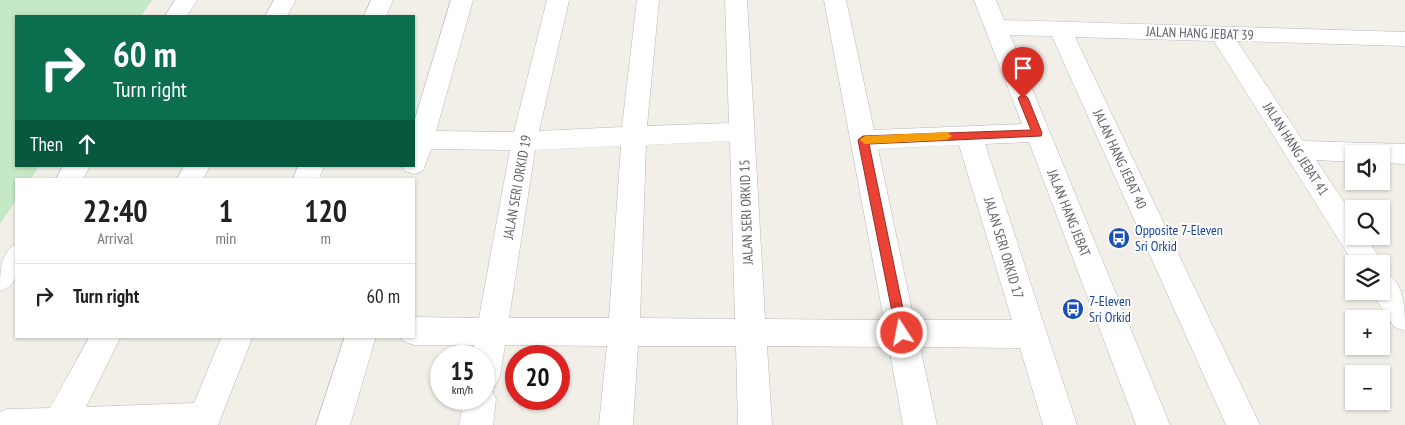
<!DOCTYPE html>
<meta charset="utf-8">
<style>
body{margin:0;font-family:"PT Sans Narrow",sans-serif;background:#f2f2f2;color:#202124;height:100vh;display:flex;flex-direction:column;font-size:19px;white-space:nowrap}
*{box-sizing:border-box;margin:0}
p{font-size:16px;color:#757577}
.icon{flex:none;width:28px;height:28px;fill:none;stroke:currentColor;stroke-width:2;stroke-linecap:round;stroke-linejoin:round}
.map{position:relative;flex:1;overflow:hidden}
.panel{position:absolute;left:15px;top:178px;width:400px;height:160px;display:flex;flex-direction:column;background:#fff;border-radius:0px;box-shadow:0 1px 4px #0004}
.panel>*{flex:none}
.top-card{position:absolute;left:15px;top:15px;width:400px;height:152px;border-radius:0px;box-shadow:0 1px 4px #0004;background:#0b6e4f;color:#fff;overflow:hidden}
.tools{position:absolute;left:1345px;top:145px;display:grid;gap:10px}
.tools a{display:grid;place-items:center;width:45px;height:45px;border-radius:0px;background:#fff;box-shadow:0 1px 4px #0004;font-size:25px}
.speed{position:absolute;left:430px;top:345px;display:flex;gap:10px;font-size:25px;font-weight:700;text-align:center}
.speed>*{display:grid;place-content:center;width:65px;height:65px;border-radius:50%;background:#fff;box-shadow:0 1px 4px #0004;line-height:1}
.speed small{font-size:12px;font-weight:400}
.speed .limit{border:8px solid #d22;background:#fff;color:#111}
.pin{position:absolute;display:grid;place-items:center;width:42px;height:42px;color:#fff;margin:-51px -21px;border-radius:50% 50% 50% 0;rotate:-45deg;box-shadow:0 0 5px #0007}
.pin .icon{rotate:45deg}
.me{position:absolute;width:55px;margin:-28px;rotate:349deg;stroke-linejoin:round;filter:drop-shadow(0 0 4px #0008)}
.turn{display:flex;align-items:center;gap:18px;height:105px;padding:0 15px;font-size:22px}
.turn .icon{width:65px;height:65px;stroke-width:2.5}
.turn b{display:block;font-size:35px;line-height:42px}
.then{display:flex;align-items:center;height:48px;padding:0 15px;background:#0003;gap:10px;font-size:19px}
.eta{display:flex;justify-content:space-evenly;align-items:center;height:85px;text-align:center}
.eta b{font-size:30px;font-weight:800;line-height:35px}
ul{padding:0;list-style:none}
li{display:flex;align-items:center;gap:15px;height:65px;padding:0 15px;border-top:1px solid #e0e0e0}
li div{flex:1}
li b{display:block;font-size:19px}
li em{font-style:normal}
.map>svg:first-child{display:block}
.green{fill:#c5e8c5}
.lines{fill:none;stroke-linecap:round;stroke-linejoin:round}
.minor-casing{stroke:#b5b8bc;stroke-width:1}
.minor{fill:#fff;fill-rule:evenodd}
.route{fill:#ea4335;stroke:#982c22}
.slow{fill:#f59e0b}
.labels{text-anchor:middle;stroke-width:4;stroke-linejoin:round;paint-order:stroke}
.street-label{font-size:14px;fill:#5f6368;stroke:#fff}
.transit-label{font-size:14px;fill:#164399;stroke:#fff;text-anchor:start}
</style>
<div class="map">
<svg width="1405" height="425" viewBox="0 0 1405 425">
<rect width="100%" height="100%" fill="#f1efe8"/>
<!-- green -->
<polygon class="green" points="0,0 152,0 141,16 16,16 16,166 39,166 31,179 16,179 16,200 0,224"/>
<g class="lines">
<!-- minor casing -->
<g class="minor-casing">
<g id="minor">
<polygon points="175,0 197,0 187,16 165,16"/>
<polygon points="274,0 296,0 287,16 265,16"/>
<polygon points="371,0 393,0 386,16 364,16"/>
<path d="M451 0H473L436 131 514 132 547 0H569L539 131 622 127 637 0H659L647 126 729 123 725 0H747L765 319 884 320 824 0H846L874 130 1022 124 974 0H996L1004 20 1405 32V46L1237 41 1303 141 1405 144V164L1381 163V154H1354V162L1316 160 1354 217V236H1366L1383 264 1381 268V264H1354L1214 41 1075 37 1260 425H1226L1052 36 1010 35 1170 425H1136L1029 142 985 144 1077 425H1043L1020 348 920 347 937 425H903L889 347 767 346 772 425H738L736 346H638L633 425H599L607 346 505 345 500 376 495 386 491 388 496 399 493 425H459L464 399H484V356H472L474 345H414L403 341 401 336H414V317L479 318 510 150 431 149 423 171 414 174 405 171 402 166H414V122ZM730 141 735 319 640 318 646 145ZM959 145 1012 320H914L878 149ZM621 146 609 318H509L535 150Z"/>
<polygon points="63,166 90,166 83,179 56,179"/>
<polygon points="184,166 210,166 203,179 177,179"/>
<polygon points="298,166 324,166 319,179 293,179"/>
<path d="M16 244C17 265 22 284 0 291 0 271 0 252 16 244Z"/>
<path d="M1381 270C1405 280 1405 307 1405 331L1394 327 1371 291H1381Z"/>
<polygon points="90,336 121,336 86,407 194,403 222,336 253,336 218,425 0,425 0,412 7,409 50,408"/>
<polygon points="345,336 376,336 350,425 316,425"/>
</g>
</g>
<!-- minor -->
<use href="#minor" class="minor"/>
</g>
<!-- route -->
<polygon class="route" points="1023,94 1028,98 1042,133 1041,136 869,144 908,333 906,337 902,339 897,337 858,140 863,136 1031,130 1018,98"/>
<!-- slow -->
<polygon class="slow" points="947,132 952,136 947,140 865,144 860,140 865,136"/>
<!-- icons -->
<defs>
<g id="bus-disc" transform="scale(1.125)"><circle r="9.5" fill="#1a4fb4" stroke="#fff"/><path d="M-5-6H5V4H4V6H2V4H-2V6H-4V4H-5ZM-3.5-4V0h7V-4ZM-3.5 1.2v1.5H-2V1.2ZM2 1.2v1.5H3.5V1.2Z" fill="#fff"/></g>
</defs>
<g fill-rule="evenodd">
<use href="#bus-disc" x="1119" y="238"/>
<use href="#bus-disc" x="1073" y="309"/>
</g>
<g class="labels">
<!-- street labels -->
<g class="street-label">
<text transform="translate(1200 33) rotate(2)" y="5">JALAN HANG JEBAT 39</text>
<text transform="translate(1296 149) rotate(57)" y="5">JALAN HANG JEBAT 41</text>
<text transform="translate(1120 159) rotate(65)" y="5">JALAN HANG JEBAT 40</text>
<text transform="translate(517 187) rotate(-80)" y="5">JALAN SERI ORKID 19</text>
<text transform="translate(746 212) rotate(-92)" y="5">JALAN SERI ORKID 15</text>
<text transform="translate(1069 213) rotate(68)" y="5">JALAN HANG JEBAT</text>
<text transform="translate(1004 248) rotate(73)" y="5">JALAN SERI ORKID 17</text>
</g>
<!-- transit labels -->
<g class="transit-label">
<text x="1135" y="235">Opposite 7-Eleven<tspan x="1135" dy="16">Sri Orkid</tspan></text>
<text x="1089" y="306">7-Eleven<tspan x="1089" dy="16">Sri Orkid</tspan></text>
</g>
</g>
</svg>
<div class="tools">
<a><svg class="icon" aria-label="sound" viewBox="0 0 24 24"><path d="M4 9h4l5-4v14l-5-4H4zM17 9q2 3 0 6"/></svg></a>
<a><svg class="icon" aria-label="search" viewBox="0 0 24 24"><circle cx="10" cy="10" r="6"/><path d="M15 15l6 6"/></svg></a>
<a><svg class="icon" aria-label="layers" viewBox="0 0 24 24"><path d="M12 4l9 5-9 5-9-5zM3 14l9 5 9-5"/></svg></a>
<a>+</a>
<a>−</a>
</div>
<div class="speed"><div>15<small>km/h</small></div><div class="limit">20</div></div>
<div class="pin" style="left:1023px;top:98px;background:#d93025"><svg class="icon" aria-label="arrive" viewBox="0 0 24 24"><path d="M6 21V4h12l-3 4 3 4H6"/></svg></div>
<svg class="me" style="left:902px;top:333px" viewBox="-20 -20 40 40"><circle r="17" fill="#ea4335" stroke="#fff" stroke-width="3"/><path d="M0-11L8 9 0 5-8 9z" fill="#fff"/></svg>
<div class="top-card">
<div class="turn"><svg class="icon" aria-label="right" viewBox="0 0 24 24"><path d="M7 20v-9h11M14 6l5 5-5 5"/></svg><div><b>60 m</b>Turn right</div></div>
<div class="then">Then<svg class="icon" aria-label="ahead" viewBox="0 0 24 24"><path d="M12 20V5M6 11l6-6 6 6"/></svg></div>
</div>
<section class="panel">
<div class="eta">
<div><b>22:40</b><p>Arrival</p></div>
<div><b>1</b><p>min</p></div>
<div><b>120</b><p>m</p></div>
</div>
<ul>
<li><svg class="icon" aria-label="right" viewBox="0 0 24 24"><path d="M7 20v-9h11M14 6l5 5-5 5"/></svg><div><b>Turn right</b></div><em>60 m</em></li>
</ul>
</section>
</div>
